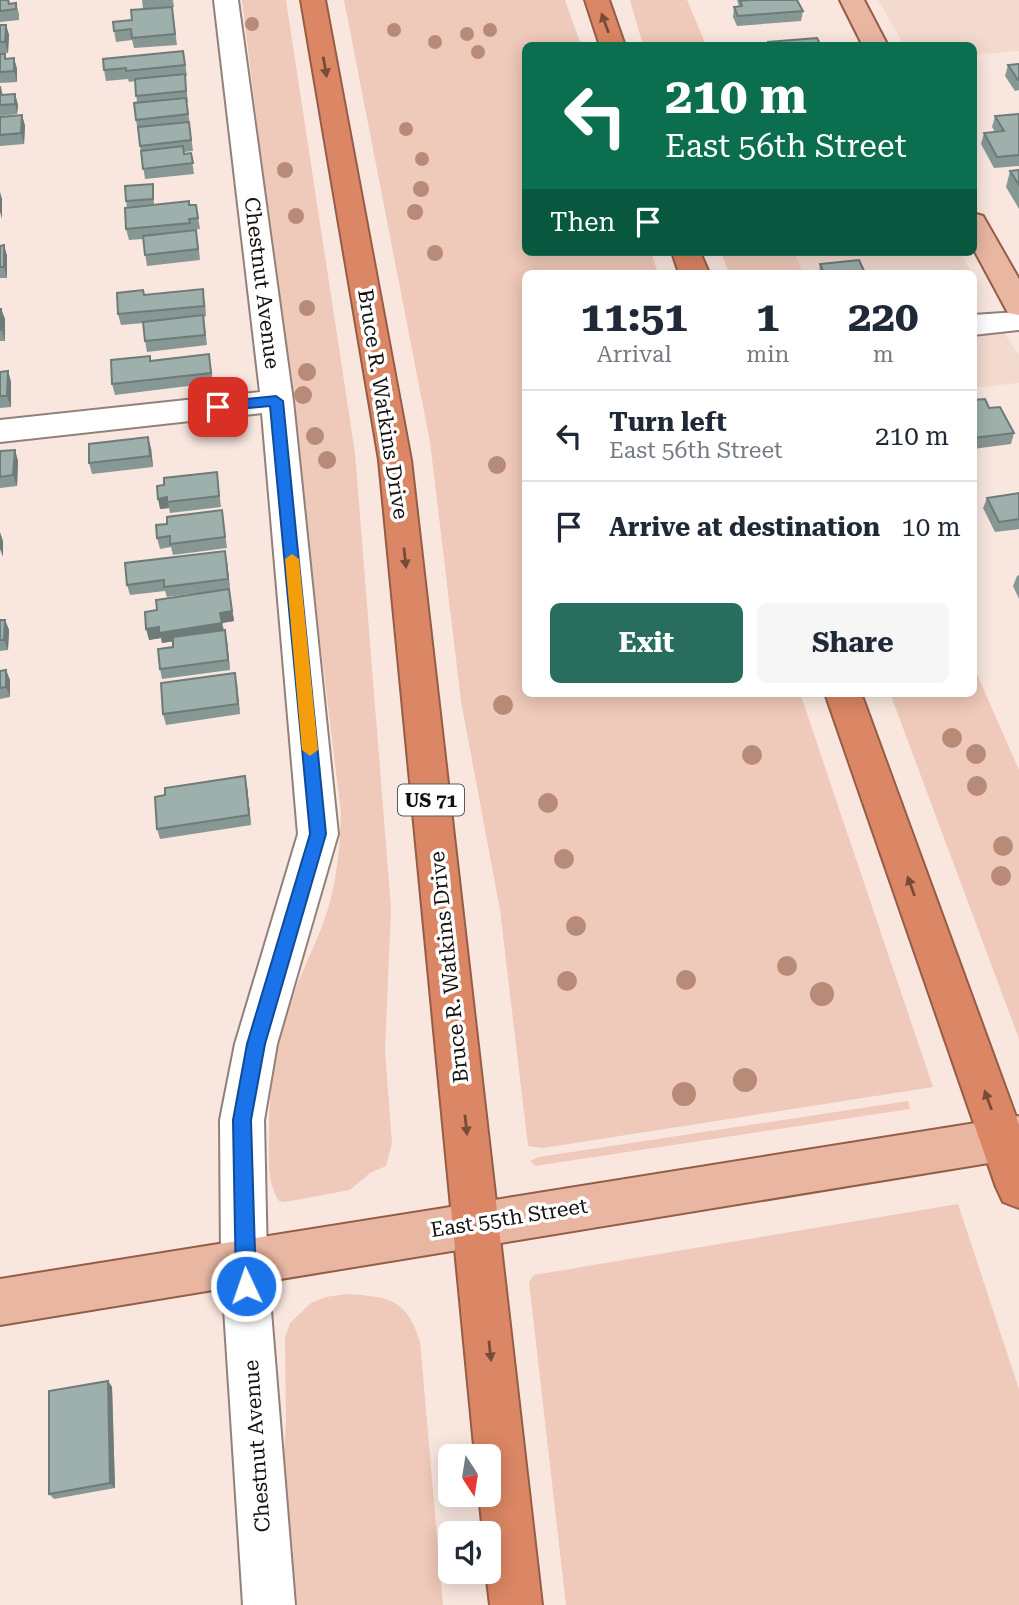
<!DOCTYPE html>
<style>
body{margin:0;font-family:"Roboto Serif",serif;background:#f6f6f7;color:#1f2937;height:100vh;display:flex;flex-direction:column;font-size:26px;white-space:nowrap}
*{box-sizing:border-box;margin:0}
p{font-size:23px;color:#747a83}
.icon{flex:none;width:38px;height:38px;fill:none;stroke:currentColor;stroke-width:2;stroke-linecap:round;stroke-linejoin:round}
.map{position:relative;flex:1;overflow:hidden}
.drawer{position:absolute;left:522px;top:270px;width:455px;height:427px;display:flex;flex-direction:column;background:#fff;border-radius:10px;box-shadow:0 4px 18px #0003}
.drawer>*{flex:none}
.hud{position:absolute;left:522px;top:42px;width:455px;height:214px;border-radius:10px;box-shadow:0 4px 18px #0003;background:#0b6e4f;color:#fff;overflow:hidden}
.needle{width:46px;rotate:168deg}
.buttons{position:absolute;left:438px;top:1444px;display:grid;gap:14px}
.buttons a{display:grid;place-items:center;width:63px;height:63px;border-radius:10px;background:#fff;box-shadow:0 4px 18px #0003;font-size:35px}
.pin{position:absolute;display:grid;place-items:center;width:60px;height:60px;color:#fff;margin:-30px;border-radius:14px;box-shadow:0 4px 10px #0006}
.me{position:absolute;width:77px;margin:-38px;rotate:357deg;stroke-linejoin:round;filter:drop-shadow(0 0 5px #0008)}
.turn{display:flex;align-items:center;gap:24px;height:147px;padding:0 28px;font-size:32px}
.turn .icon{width:91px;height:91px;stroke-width:2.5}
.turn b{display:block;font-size:49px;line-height:60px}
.then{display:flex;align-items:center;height:66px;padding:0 28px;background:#0003;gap:14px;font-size:26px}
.eta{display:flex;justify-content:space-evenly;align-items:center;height:119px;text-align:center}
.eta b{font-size:42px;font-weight:700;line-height:49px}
.primary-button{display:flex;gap:14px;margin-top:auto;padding:14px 28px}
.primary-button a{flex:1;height:80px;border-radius:10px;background:#296d5f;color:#fff;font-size:28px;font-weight:700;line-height:80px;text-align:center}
.primary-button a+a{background:#f6f6f7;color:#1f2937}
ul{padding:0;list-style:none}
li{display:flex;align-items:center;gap:21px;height:91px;padding:0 28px;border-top:2px solid #e0e1e3}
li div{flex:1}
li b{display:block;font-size:26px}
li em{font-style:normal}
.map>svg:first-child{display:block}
.built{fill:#f3dacf}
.green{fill:#efc9ba}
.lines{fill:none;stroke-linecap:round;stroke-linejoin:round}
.minor-casing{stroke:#92817a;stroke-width:4}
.major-casing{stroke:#965d46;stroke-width:4}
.highway-casing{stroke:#965d46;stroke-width:4}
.minor{fill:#fff;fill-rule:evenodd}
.major{fill:#e9b6a2;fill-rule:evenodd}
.highway{fill:#db8664;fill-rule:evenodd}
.tree{fill:#b88b78}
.wall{fill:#879793}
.shaded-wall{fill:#6e7b78}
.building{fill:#9db0ab;stroke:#6e7b78;stroke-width:2}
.oneway{fill:#784b39}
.route{fill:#1a73e8;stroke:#114b97;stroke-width:2}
.slow{fill:#f59e0b}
.labels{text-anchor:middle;stroke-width:7;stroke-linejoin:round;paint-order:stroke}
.shield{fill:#fff;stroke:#5c5856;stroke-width:2}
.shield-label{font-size:19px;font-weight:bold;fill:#16100e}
.street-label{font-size:21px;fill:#16100e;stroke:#fff}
</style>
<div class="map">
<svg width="1019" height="1605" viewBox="0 0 1019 1605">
<rect width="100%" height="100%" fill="#f9e7df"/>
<!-- built -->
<g class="built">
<polygon points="878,0 1019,0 1019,51 973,55 973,46 904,45"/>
<polygon points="794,252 960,252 972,273 803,273"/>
<polygon points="1003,331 1019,355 1019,383 973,388 973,333"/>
</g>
<!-- green -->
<g class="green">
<path d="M242 0H286L355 453 391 908 385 1051 392 1143 386 1166 370 1173 350 1190 285 1202 279 1201C267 1182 269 1162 269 1139 268 1089 276 1040 294 993 306 961 323 931 331 898 338 870 340 842 341 813Z"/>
<polygon points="344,0 565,0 581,45 525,46 525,252 651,252 658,273 525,273 525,693 800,693 933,1087 543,1148 528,1146 500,910 461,701 430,442"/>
<polygon points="630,0 687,0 706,45 643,45"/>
<polygon points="721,252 794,252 803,273 729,273"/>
<polygon points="973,665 1019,770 1019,1039 890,693 973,693"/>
<polygon points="908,1101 910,1109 535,1166 530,1161 539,1157"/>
<polygon points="958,1204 1019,1389 1019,1605 566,1605 529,1282 534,1275"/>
<path d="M347 1294C389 1297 406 1298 420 1341L443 1605H282L279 1525 286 1422 285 1338 290 1323 311 1303 326 1297Z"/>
</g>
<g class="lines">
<!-- minor casing -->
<g class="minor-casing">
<g id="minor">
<polygon points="214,0 238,0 293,401 338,834 277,1044 264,1120 267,1262 295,1605 243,1605 221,1262 220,1120 235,1044 298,834 262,413 0,442 0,420 260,392"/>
<polygon points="1019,312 1019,330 973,335 973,315"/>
</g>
</g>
<!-- major casing -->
<g class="major-casing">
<g id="major">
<polygon points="840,0 864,0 888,46 863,46"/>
<polygon points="973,213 983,216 1019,279 1019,315 1008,313 973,248"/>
<polygon points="1019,1116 1019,1158 0,1325 0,1279"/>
</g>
</g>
<!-- highway casing -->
<g class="highway-casing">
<g id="highway">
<polygon points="301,0 325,0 411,460 542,1605 490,1605 486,1572 488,1533 483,1533 479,1494 488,1494 488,1456 475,1456 379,460"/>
<polygon points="585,0 609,0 625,46 600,46"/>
<polygon points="672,252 700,252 709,273 679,273"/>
<polygon points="825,693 861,693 1019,1125 1019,1208 1003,1202 996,1187"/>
</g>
</g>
<!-- minor -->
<use href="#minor" class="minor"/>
<!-- major -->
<use href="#major" class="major"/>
<!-- highway -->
<use href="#highway" class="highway"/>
</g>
<!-- trees -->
<g class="tree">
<circle cx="252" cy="24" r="7"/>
<circle cx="394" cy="30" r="7"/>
<circle cx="490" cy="30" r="7"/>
<circle cx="467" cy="34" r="7"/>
<circle cx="435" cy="42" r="7"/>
<circle cx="478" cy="52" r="7"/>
<circle cx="406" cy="129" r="7"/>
<circle cx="422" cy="159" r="7"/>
<circle cx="285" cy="170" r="8"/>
<circle cx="421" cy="189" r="8"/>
<circle cx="415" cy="212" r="8"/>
<circle cx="296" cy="216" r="8"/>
<circle cx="435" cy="253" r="8"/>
<circle cx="307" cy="308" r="8"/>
<circle cx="307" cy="372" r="9"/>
<circle cx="303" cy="395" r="9"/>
<circle cx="315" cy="436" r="9"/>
<circle cx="327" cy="460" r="9"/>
<circle cx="497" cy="465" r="9"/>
<circle cx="503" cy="705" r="10"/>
<circle cx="952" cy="738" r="10"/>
<circle cx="976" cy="754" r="10"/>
<circle cx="752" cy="755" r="10"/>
<circle cx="977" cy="786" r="10"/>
<circle cx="548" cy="803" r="10"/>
<circle cx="1003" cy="846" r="10"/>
<circle cx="564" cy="859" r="10"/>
<circle cx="1001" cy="876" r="10"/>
<circle cx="576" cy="926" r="10"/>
<circle cx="787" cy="966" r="10"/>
<circle cx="686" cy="980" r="10"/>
<circle cx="567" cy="981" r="10"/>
<circle cx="822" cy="994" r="12"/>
<circle cx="745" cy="1080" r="12"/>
<circle cx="684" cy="1094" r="12"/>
</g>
<!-- wall -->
<g class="wall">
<polygon points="0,0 9,0 10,4 16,3 19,14 19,20 0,22"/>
<polygon points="142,0 173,0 174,7 172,7 177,45 134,48 132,40 116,42 114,31 132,20 143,9"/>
<polygon points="737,0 797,0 803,11 801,21 737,26 733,17 734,7 739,6"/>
<polygon points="0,25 6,25 9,35 8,53 0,53"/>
<polygon points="0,54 6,59 14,58 17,69 17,82 0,83"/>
<polygon points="185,62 187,76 185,76 188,102 187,102 193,151 184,152 184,154 191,153 194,174 145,179 136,120 137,103 135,81 129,82 128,79 106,81 104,70"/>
<polygon points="1019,64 1019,90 1015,91 1005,76 1008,65"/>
<polygon points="0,86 3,95 15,94 18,105 17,114 0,116"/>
<polygon points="1019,114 1019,166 994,168 981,144 984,133 995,132 992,127 995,116"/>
<polygon points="22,115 25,126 24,144 0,146 0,117"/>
<polygon points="1019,170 1019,209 1006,187 1010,171"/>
<polygon points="153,184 154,204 127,207 126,201"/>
<polygon points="196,205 200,229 191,230 191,231 198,241 200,260 147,266 143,239 129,240 126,229"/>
<polygon points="4,245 7,256 7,278 0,278 0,246"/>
<polygon points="820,264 865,273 819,273"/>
<polygon points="144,295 205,300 206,316 204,317 207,345 147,352 145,341 144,323 121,325 118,314"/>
<polygon points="0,309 1,309 5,319 5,341 0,341"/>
<polygon points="150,356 151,361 211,365 213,383 115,395 112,384"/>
<polygon points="8,371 11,382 11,407 0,408 0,372"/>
<polygon points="973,400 1014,433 1011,444 973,449"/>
<polygon points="151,448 153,467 92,474 89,463"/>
<polygon points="15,450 18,461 17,486 0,488 0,451"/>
<polygon points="217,472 221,507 170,513 169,508 160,509 164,485"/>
<polygon points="1019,493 1019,529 995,532 983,508 987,498"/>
<polygon points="222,510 227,548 173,555 171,547 160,549 157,538 167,524"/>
<polygon points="227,561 230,589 229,589 234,621 222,623 227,640 230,670 162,679 160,669 173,647 173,641 162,643 161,638 149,640 198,593 167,597 165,591 130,595 127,585"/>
<polygon points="1019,575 1019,599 1013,586 1017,576"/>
<polygon points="0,620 5,620 9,630 8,650 0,651"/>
<polygon points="6,670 10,680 10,697 0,699 0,671"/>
<polygon points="235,673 240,714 166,725 163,714"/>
<polygon points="245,776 247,786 251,825 160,839 157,829 165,795"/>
<polygon points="108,1381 112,1387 115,1488 54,1499 49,1494"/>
</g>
<!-- shaded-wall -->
<g class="shaded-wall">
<polygon points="6,25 9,35 8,53 5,42"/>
<polygon points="14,58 17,69 17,82 14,71"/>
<polygon points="15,94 18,105 17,114 15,104"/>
<polygon points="22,115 25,126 24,144 21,133"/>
<polygon points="0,192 2,199 2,219 0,212"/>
<polygon points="4,245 7,256 7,278 4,267"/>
<polygon points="1,309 5,319 5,341 2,330"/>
<polygon points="8,371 11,382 11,407 7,396"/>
<polygon points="148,437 151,448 153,467 150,456"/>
<polygon points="15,450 18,461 17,486 13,475"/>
<polygon points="167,497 169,508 160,509 158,499"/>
<polygon points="0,532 3,541 3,557 0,549"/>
<polygon points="225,551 227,561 230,589 228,579"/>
<polygon points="229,589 234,621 222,623 224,634 162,643 161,638 149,640 146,629 220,613"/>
<polygon points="5,620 9,630 8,650 4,640"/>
<polygon points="225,630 227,640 230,670 228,660"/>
<polygon points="6,670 10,680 10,697 6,687"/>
<polygon points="235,673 237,683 240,714 238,704"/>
<polygon points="245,776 247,786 251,825 249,815"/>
<polygon points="108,1381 112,1387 115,1488 110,1483"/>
</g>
<!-- building -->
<g class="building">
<polygon points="0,0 8,0 9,4 16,3 16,9 0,11"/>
<polygon points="749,0 797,0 803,11 738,16 734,7 742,6 740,1"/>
<polygon points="172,7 175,34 132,38 131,29 114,31 113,22 132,20 131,10"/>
<polygon points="0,25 6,25 5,42 0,42"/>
<polygon points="817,38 821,46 769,46 768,42"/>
<polygon points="183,51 185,65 126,71 126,68 104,70 103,59"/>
<polygon points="0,54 5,54 5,59 14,58 14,71 0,72"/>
<polygon points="1019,64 1019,80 1018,80 1008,65"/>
<polygon points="185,74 186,91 136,96 135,79"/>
<polygon points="0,86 1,95 15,94 15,104 0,105"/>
<polygon points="186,98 188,114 136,120 134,103"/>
<polygon points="1019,114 1019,155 997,157 984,133 1004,131 995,116"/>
<polygon points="22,115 21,133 0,135 0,117"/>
<polygon points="189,122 191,140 140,146 138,127"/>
<polygon points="183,146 184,154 191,153 193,163 143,169 141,151"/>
<polygon points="1019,170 1019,185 1010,171"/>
<polygon points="153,184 153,199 126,201 125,186"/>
<polygon points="189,201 189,205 196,205 198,218 189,219 190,223 126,229 125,208"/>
<polygon points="196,230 198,249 145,255 143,236"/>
<polygon points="4,245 4,267 0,267 0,246"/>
<polygon points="859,260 865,273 824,273 820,264"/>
<polygon points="203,289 204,306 118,314 117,293 143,290 144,295"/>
<polygon points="0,309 1,309 2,330 0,330"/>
<polygon points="203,315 205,335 145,341 143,322"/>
<polygon points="209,354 211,373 112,384 111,360 150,356 150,361"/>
<polygon points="8,371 7,396 0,396 0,372"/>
<polygon points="985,399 989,408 1000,407 1014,433 973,438 973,400"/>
<polygon points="148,437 150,456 89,463 89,444"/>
<polygon points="15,450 13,475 0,477 0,451"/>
<polygon points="217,472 219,496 167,502 167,497 158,499 157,486 164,485 164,478"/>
<polygon points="1019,493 1019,519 999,522 987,498"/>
<polygon points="222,510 225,537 170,544 170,536 157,538 156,525 167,524 167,517"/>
<polygon points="225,551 228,579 164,587 164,580 127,585 125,563"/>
<polygon points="229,589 232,611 220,613 222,623 159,633 159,627 146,629 145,612 157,610 156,600"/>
<polygon points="0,620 5,620 4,640 0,640"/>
<polygon points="225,630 228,660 160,669 158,649 173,647 173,637"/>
<polygon points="6,670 6,687 0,688 0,671"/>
<polygon points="235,673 238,704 163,714 161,683"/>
<polygon points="245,776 249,815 157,829 155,797 165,795 165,788"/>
<polygon points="108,1381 110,1483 49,1494 49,1391"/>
</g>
<!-- one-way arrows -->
<defs><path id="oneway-solid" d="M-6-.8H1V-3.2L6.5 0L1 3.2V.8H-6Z" transform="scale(1.75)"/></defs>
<g class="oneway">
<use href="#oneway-solid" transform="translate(605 23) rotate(-110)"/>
<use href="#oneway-solid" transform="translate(325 67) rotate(80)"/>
<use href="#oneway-solid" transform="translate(405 558) rotate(84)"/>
<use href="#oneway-solid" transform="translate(911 886) rotate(-110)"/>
<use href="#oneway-solid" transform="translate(988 1100) rotate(-110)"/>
<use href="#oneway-solid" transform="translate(466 1125) rotate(84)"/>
<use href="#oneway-solid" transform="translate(490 1351) rotate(84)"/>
</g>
<!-- route -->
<polygon class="route" points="276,396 283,401 326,834 265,1044 251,1120 256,1286 253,1293 246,1296 239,1293 236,1286 233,1120 247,1044 310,834 270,406 218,411 212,407 218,402"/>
<!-- slow -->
<polygon class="slow" points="292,554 299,559 318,750 310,756 302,750 285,559"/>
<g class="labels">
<!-- shield labels -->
<rect class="shield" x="398" y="784.5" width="66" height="31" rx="5"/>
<g class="shield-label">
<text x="431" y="807">US 71</text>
</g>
<!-- street labels -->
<g class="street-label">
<text transform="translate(262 283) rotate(83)" y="7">Chestnut Avenue</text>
<text transform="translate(383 404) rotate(81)" y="7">Bruce R. Watkins Drive</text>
<text transform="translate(449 967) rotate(-96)" y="7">Bruce R. Watkins Drive</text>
<text transform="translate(509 1218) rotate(-9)" y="7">East 55th Street</text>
<text transform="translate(257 1446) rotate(-94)" y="7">Chestnut Avenue</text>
</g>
</g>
</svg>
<div class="buttons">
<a><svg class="needle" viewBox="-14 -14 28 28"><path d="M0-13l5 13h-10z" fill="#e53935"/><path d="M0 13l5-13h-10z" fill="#747a83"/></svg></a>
<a><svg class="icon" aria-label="sound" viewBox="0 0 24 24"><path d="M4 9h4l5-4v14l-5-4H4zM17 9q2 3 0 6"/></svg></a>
</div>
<div class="pin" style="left:218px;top:407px;background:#d93025"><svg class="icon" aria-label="arrive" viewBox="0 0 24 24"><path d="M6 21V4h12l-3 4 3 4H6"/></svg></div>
<svg class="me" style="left:246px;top:1286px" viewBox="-20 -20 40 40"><circle r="17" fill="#1a73e8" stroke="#fff" stroke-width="3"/><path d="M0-11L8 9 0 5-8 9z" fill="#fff"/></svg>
<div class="hud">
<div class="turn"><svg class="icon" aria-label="left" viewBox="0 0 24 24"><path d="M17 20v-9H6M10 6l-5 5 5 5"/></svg><div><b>210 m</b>East 56th Street</div></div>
<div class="then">Then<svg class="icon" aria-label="arrive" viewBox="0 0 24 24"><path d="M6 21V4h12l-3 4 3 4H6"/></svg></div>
</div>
<section class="drawer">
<div class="eta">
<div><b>11:51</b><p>Arrival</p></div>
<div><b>1</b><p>min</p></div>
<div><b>220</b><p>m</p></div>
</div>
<ul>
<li><svg class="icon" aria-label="left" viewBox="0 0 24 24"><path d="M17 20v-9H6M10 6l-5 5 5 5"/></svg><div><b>Turn left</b><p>East 56th Street</p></div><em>210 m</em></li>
<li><svg class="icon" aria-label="arrive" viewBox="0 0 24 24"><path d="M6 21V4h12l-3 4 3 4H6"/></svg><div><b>Arrive at destination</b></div><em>10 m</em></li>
</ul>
<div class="primary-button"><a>Exit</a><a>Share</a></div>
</section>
</div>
